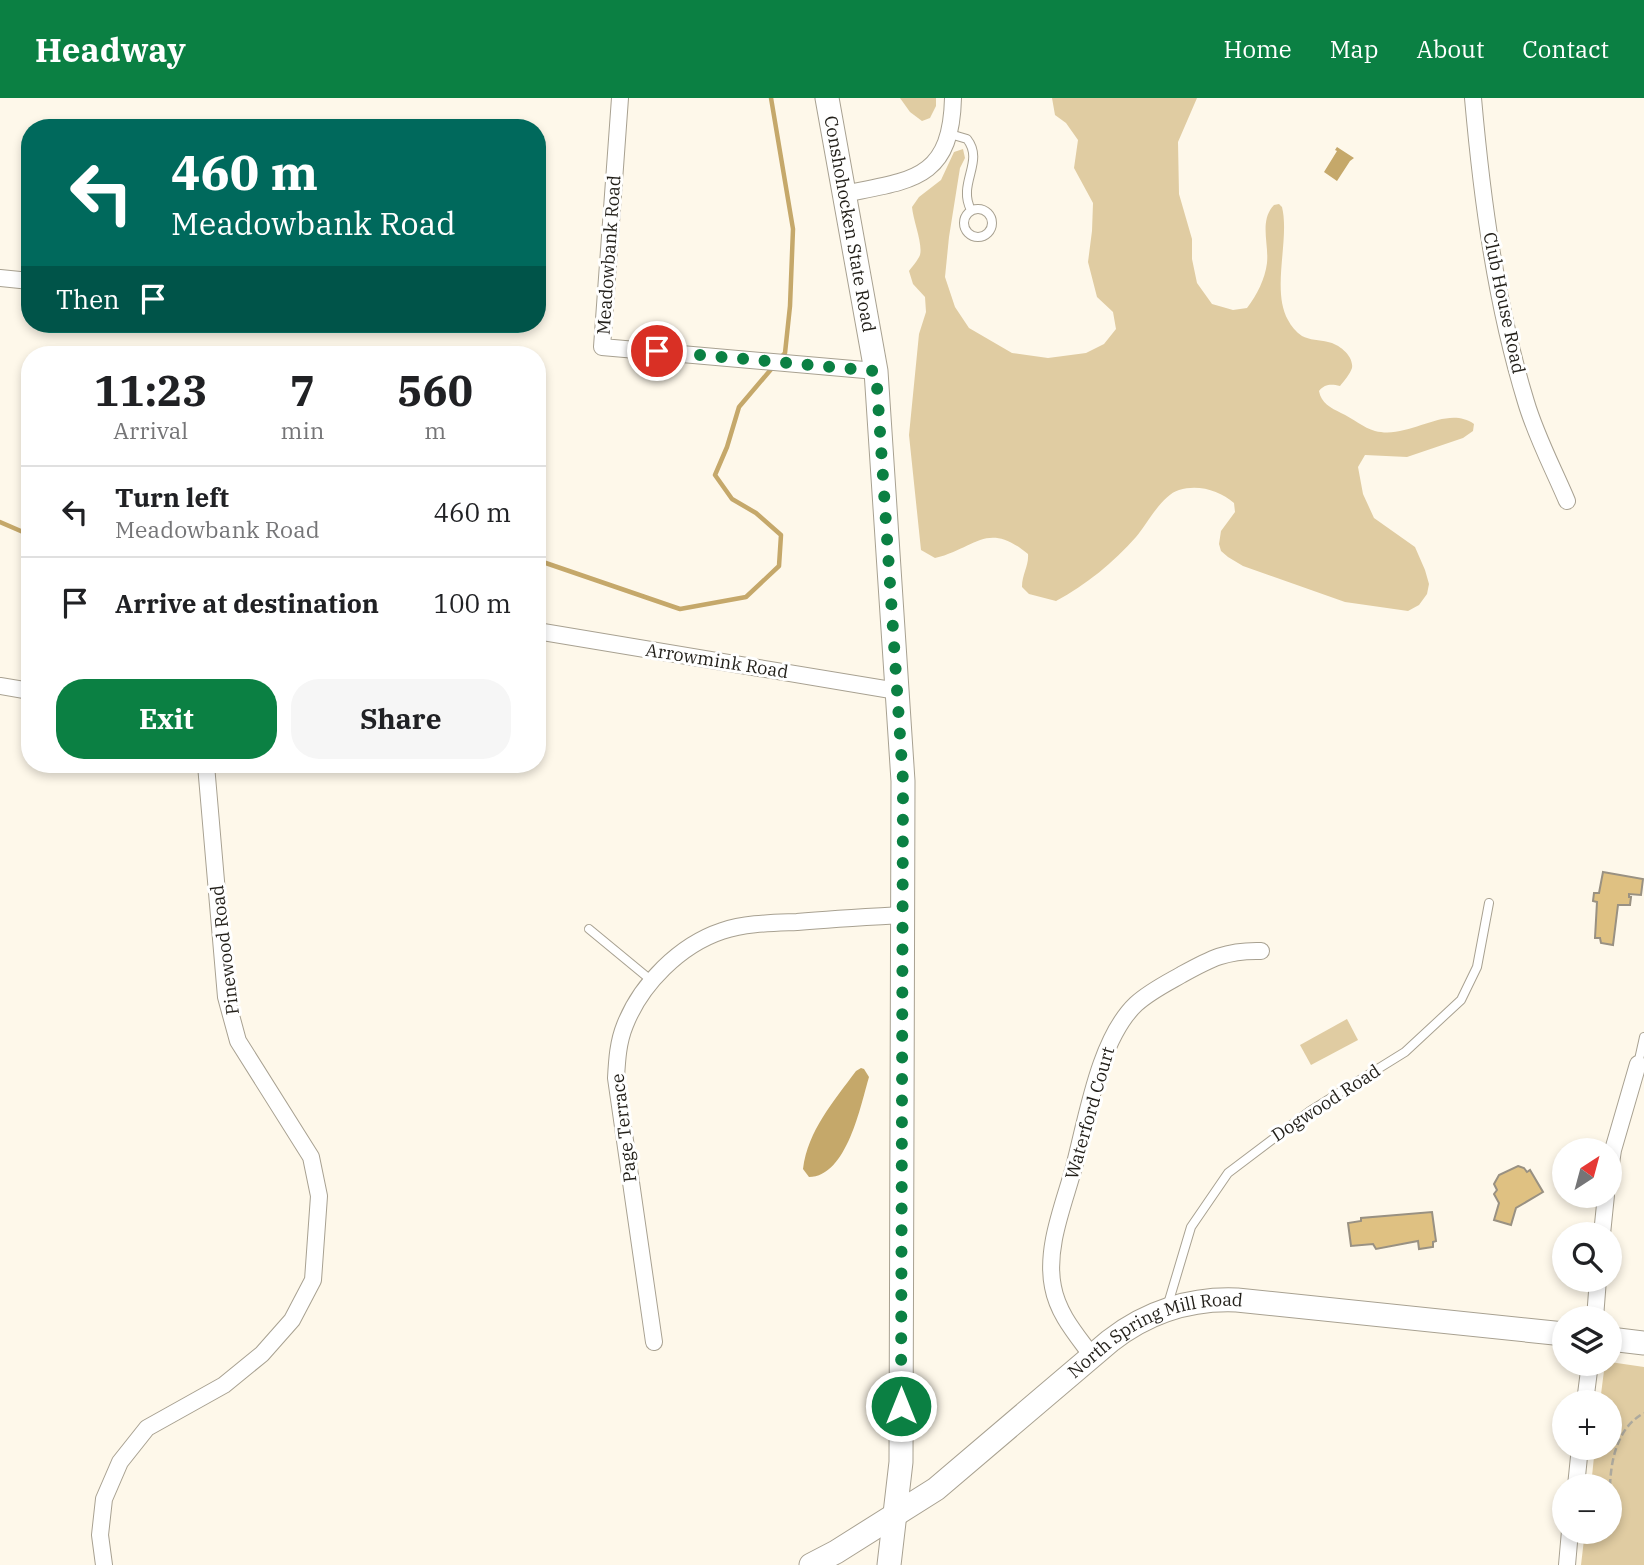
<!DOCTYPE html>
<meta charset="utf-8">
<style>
body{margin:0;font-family:"IBM Plex Serif",serif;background:#f6f6f6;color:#202124;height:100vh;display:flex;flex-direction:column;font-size:26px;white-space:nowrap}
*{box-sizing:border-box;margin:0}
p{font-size:23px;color:#757577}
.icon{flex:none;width:38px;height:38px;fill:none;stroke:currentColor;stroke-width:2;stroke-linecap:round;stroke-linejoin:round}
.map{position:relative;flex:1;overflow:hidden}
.side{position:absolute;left:21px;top:248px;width:525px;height:427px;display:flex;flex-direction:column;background:#fff;border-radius:28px;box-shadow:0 4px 10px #0003}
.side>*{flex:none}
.guide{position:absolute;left:21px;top:21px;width:525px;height:214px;border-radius:28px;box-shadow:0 4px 10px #0003;background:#00695c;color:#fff;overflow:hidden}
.needle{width:46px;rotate:36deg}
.controls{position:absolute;left:1552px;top:1040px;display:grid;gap:14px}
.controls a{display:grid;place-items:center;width:70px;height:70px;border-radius:50%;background:#fff;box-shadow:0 4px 10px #0003;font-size:35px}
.pin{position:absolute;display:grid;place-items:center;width:60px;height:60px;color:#fff;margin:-30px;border:4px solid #fff;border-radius:50%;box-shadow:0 2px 7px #0007}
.me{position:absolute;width:77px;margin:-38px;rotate:0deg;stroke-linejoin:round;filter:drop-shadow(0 0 5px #0008)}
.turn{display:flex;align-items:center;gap:24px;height:147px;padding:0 35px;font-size:32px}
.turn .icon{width:91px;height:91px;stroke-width:2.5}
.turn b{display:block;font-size:49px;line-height:60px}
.then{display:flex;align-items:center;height:66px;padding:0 35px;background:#0003;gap:14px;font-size:26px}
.eta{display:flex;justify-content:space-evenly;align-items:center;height:119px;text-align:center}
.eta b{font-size:42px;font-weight:800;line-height:49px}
.button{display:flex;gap:14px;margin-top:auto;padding:14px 35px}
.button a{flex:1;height:80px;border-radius:28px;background:#0b8043;color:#fff;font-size:28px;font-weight:800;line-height:80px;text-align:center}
.button a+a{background:#f6f6f6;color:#202124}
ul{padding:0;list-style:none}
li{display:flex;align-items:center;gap:21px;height:91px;padding:0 35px;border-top:2px solid #e0e0e0}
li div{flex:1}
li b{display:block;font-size:26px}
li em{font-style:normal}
header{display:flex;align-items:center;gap:42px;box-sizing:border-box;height:98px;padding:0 35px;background:#0b8043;color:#fff}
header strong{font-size:33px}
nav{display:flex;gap:38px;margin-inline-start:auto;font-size:24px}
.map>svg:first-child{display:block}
.green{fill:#e0cca2}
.water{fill:#c5a86a}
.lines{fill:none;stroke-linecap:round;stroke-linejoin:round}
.stream{stroke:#c5a86a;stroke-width:4.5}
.building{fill:#dfc182;stroke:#999182;stroke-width:2}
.lane-casing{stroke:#a8a191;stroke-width:10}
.street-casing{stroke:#a8a191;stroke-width:18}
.secondary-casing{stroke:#a8a191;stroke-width:25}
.path{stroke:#ada99d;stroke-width:2.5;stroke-dasharray:7 3.5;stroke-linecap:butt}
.lane{stroke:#fff;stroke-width:8}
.street{stroke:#fff;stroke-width:16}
.secondary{stroke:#fff;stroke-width:23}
.route{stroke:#0b8043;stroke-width:12;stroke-dasharray:0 21.6}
.labels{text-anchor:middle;stroke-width:6;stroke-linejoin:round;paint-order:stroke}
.street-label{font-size:18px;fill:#221f19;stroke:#fff}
</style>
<header>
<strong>Headway</strong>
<nav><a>Home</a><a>Map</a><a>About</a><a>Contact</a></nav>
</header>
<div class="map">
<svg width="1644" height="1467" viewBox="0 0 1644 1467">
<rect width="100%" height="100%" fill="#fef8ea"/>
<!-- green -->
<g class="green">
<polygon points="900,0 936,0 936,8 930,20 922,23 910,14"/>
<path d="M1052 0H1197L1178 44 1179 96 1192 141V161L1197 185 1212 206 1233 212 1247 210C1257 197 1265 181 1267 165 1269 145 1259 123 1274 107L1279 106 1282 109C1290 141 1271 192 1288 222 1291 228 1296 234 1302 238 1309 242 1320 242 1328 244 1339 246 1354 258 1352 270 1350 276 1344 283 1340 288 1331 286 1325 286 1319 293 1321 305 1331 310 1341 315 1352 320 1364 330 1375 333 1410 342 1445 306 1474 326L1473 333 1463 340 1407 359 1365 357 1358 369 1363 396 1374 420 1415 449 1425 472 1429 486 1427 496 1419 507 1408 513 1345 504 1243 468 1228 459 1221 453 1219 446 1221 433 1235 414 1234 405C1220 393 1199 386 1179 392 1162 397 1147 426 1136 439 1114 464 1086 487 1056 503L1029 496 1022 489C1022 476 1029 468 1028 456 987 422 976 450 935 460L921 452 909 337 919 236 926 214 925 199 913 186 909 173C912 169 918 162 920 157 923 146 913 122 912 109L919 99 941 82 954 54 963 51 965 60 960 70 949 139 945 179 955 209 969 230 1012 255 1048 260 1086 255 1104 246 1116 231 1113 214 1097 199 1088 164 1092 133 1093 105 1074 70 1078 42 1066 25 1055 17Z"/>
<polygon points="1347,921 1358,942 1311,967 1300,947"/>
<polygon points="1610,1264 1644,1269 1644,1467 1581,1467 1585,1433 1610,1433 1610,1388 1591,1388 1595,1349 1610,1349 1610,1304 1600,1304 1605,1265"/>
</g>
<!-- water -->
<g class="water">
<polygon points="1337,49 1354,60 1350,63 1337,83 1324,74 1337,53 1335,52"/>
<path d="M861 970 864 971 869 979C861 1006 847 1079 809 1079L803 1071C808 1032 834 1003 856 973Z"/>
</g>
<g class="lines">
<!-- stream -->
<g class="stream">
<polyline points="771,0 793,131 790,208 785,255 781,259"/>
<polyline points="0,424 30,437"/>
<polyline points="537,462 680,511 746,499 779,468 781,437 756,415 732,401 715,377 727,349 739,309 773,269"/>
</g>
</g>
<!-- building -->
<g class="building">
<polygon points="1603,774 1643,781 1641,797 1629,796 1629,799 1631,799 1630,807 1618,807 1613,847 1601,845 1600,840 1595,840 1597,804 1593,803 1594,795 1599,795"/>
<polygon points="1518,1068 1524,1070 1527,1074 1530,1072 1543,1094 1516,1110 1511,1127 1494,1122 1499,1105 1494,1096 1497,1092 1494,1086 1499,1077"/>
<polygon points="1432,1114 1436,1143 1433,1144 1433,1149 1419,1151 1418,1143 1376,1151 1373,1146 1351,1148 1348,1125 1361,1123 1361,1120"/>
</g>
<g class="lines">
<!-- lane casing -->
<g class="lane-casing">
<g id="lane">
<path d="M950 36 967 41C985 64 957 85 971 112"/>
<circle cx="978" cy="125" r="14"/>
<polyline points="589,831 652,883"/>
<polyline points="1638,966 1644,939"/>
<polyline points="1168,1206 1191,1129 1228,1075 1310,1013 1405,954 1461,902 1477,869 1489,805"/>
</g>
</g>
<!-- street casing -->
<g class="street-casing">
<g id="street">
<polyline points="620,0 602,249 876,273"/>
<path d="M1473 0C1482 102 1496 206 1526 304 1536 338 1553 370 1567 403"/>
<path d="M844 96C912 82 951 82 953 0"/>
<polyline points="0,180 30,183"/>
<polyline points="537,533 897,593"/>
<polyline points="0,588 30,593"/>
<polyline points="1610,1072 1613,1052 1638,966"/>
<polyline points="1602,1136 1606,1097"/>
<polyline points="1595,1220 1598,1181"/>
<path d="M654 1244 616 980C617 962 618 944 625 927 641 886 680 847 722 833 746 825 772 825 797 824 832 821 868 819 903 817"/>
<path d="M1092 1258C1076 1236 1058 1216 1053 1189 1045 1150 1064 1106 1074 1069 1087 1020 1099 941 1136 906 1149 894 1165 886 1181 877 1210 861 1226 852 1261 853"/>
<polyline points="1585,1304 1590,1265"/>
<polyline points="1576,1388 1580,1349"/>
<polyline points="104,1467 100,1437 104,1401 120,1364 147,1330 224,1287 262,1256 292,1222 313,1182 319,1098 311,1059 238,943 226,899 206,667"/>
<polyline points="1567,1467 1570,1433"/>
</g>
</g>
<!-- secondary casing -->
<g class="secondary-casing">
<g id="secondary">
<path id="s1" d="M827 0 876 273 903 683 901 1364 889 1467"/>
<polyline points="1610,1241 1644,1245"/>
<path id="s2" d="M811 1467 836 1454 936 1391 1110 1243C1147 1214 1191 1200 1237 1202L1564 1236"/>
</g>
</g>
<!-- path -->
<g class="path">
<path d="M1610 1388C1611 1360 1618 1329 1644 1315"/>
<polyline points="1610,1409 1611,1424"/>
</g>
<!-- lane -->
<use href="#lane" class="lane"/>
<!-- street -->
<use href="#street" class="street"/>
<!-- secondary -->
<use href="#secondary" class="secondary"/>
</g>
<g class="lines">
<!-- route -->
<polyline class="route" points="657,253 876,273 903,683 901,1308"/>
</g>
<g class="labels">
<!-- street labels -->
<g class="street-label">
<text dy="6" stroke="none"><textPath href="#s1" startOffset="128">Conshohocken State Road</textPath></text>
<text transform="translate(609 157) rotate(-86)" y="6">Meadowbank Road</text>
<text transform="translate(1504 205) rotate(78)" y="6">Club House Road</text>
<text transform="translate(717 563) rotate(9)" y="6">Arrowmink Road</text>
<text transform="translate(225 852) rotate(-97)" y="6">Pinewood Road</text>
<text transform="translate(1326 1005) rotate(-33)" y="6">Dogwood Road</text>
<text transform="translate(1090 1015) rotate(-74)" y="6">Waterford Court</text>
<text transform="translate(624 1030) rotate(-97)" y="6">Page Terrace</text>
<text dy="6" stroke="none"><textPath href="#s2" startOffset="420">North Spring Mill Road</textPath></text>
</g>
</g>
</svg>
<div class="controls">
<a><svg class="needle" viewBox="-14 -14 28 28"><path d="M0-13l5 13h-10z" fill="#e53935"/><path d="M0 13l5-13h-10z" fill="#757577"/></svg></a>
<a><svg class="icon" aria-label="search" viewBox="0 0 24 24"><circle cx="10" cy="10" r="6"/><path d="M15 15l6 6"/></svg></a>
<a><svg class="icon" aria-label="layers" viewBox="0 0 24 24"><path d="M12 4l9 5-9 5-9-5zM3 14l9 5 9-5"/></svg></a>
<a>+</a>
<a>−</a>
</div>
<div class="pin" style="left:657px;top:253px;background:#d93025"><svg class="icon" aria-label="arrive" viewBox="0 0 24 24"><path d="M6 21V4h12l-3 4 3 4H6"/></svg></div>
<svg class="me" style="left:901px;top:1308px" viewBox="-20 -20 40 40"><circle r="17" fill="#0b8043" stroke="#fff" stroke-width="3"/><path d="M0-11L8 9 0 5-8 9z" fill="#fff"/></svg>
<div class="guide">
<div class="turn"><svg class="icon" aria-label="left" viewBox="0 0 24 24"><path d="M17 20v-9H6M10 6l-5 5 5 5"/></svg><div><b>460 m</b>Meadowbank Road</div></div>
<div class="then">Then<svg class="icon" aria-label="arrive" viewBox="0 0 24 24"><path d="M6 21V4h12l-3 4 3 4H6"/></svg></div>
</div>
<section class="side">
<div class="eta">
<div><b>11:23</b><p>Arrival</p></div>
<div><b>7</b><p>min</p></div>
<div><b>560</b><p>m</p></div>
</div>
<ul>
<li><svg class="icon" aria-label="left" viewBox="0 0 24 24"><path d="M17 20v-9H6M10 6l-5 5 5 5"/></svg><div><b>Turn left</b><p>Meadowbank Road</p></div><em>460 m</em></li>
<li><svg class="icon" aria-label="arrive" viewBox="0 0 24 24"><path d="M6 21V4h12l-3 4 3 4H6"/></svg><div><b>Arrive at destination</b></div><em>100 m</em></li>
</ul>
<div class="button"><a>Exit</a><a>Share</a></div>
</section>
</div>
